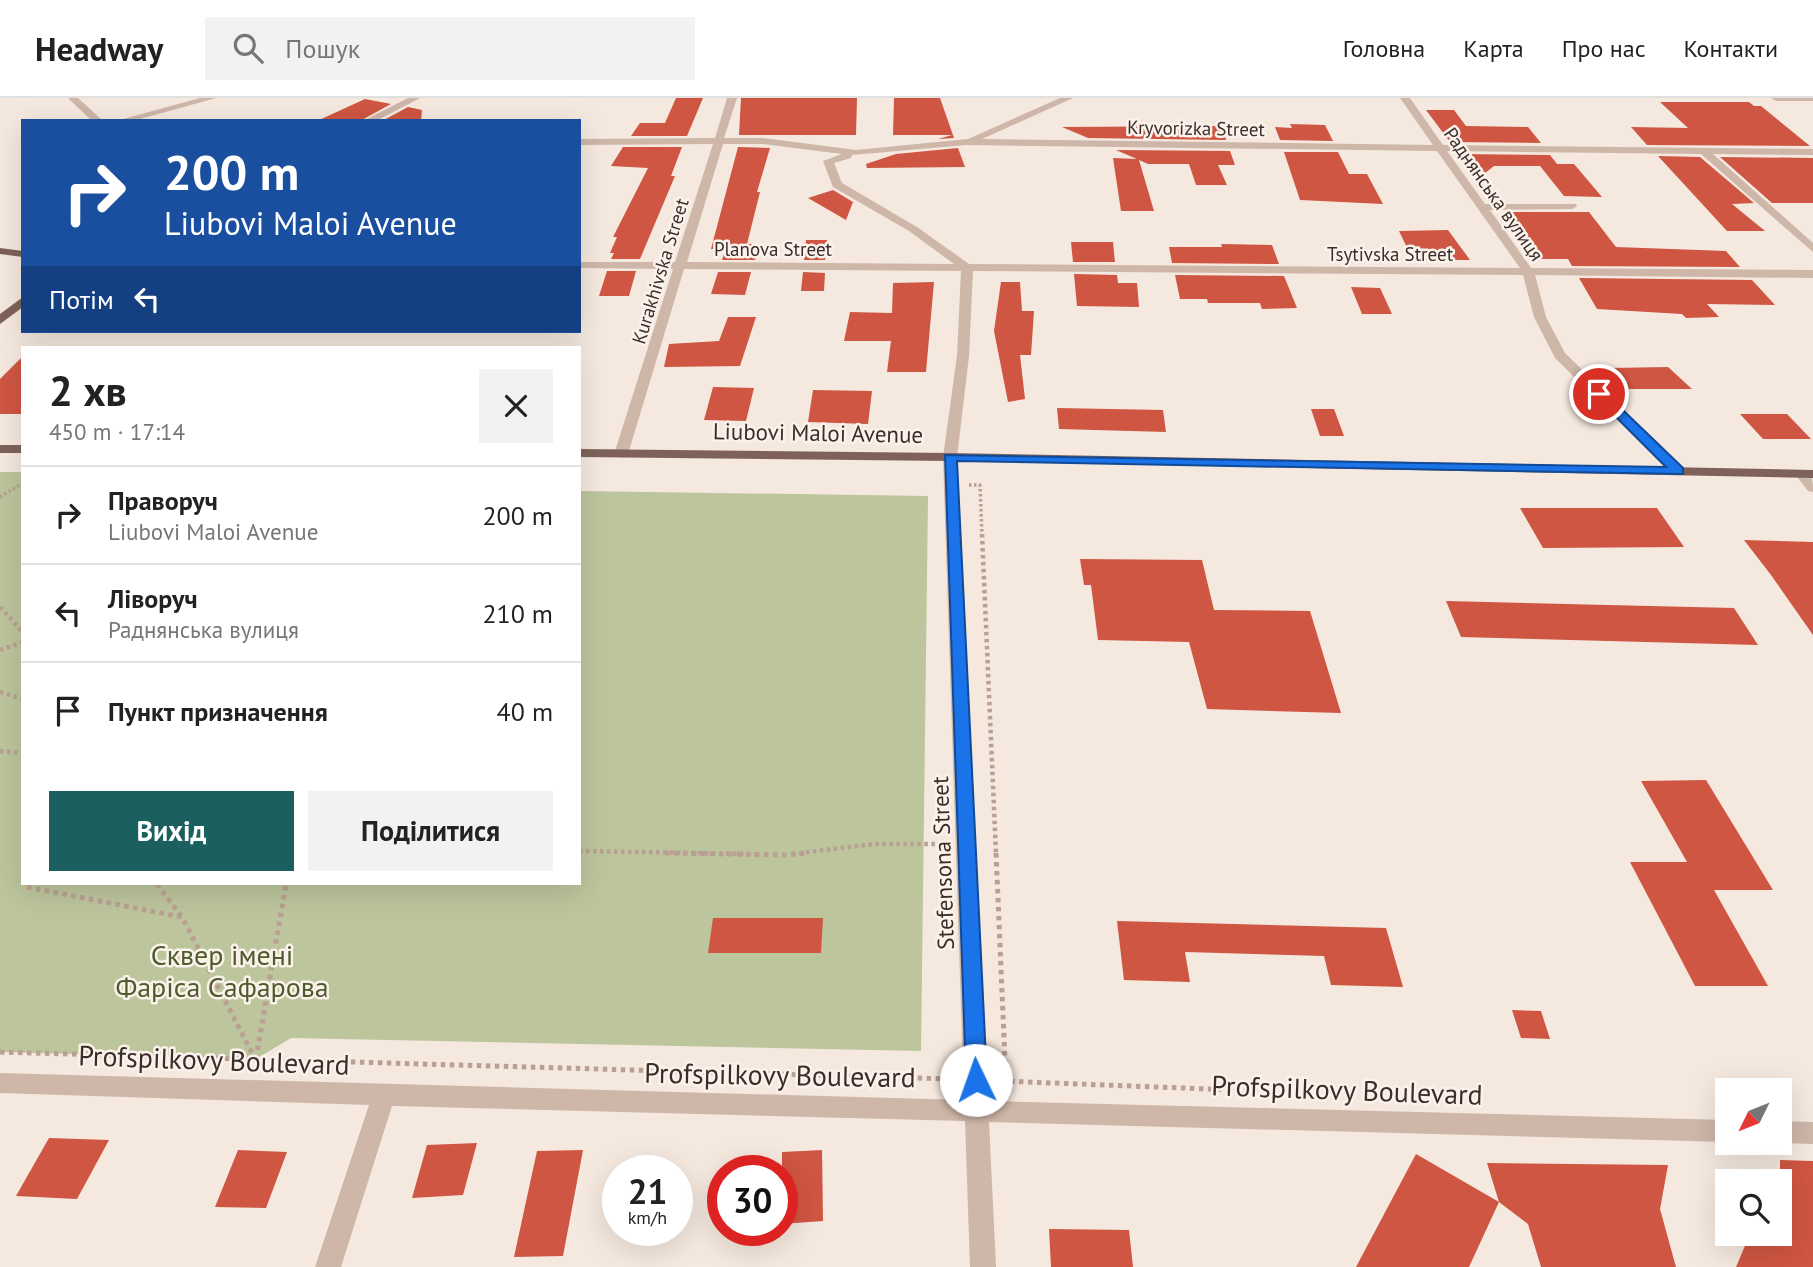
<!DOCTYPE html>
<html lang="uk">
<meta charset="utf-8">
<style>
body{margin:0;font-family:"PT Sans",sans-serif;background:#f2f2f2;color:#222;height:100vh;display:flex;flex-direction:column;font-size:26px;white-space:nowrap}
*{box-sizing:border-box;margin:0}
p{font-size:23px;color:#767676}
.icon{flex:none;width:38px;height:38px;fill:none;stroke:currentColor;stroke-width:2;stroke-linecap:round;stroke-linejoin:round}
.map{position:relative;flex:1;overflow:hidden}
.side{position:absolute;left:21px;top:248px;width:560px;height:539px;display:flex;flex-direction:column;background:#fff;border-radius:0px;box-shadow:0 7px 28px #0002}
.side>*{flex:none}
.guide{position:absolute;left:21px;top:21px;width:560px;height:214px;border-radius:0px;box-shadow:0 7px 28px #0002;background:#1a4fa0;color:#fff;overflow:hidden}
.needle{width:46px;rotate:227deg}
.buttons{position:absolute;left:1715px;top:980px;display:grid;gap:14px}
.buttons a{display:grid;place-items:center;width:77px;height:77px;border-radius:0px;background:#fff;box-shadow:0 7px 28px #0002;font-size:35px}
.speed{position:absolute;left:602px;top:1057px;display:flex;gap:14px;font-size:35px;font-weight:700;text-align:center}
.speed>*{display:grid;place-content:center;width:91px;height:91px;border-radius:50%;background:#fff;box-shadow:0 7px 28px #0002;line-height:1}
.speed small{font-size:18px;font-weight:400}
.speed .limit{border:10px solid #d22;background:#fff;color:#111}
.pin{position:absolute;display:grid;place-items:center;width:60px;height:60px;color:#fff;margin:-30px;border:4px solid #fff;border-radius:50%;box-shadow:0 2px 7px #0007}
.me{position:absolute;width:77px;margin:-38px;rotate:357deg;stroke-linejoin:round;filter:drop-shadow(0 0 5px #0008)}
.turn{display:flex;align-items:center;gap:24px;height:147px;padding:0 28px;font-size:32px}
.turn .icon{width:91px;height:91px;stroke-width:2.5}
.turn b{display:block;font-size:49px;line-height:60px}
.then{display:flex;align-items:center;height:66px;padding:0 28px;background:#0003;gap:14px;font-size:26px}
.round{display:grid;place-items:center;flex:none;width:74px;height:74px;border-radius:0px;background:#f2f2f2}
.overview{display:flex;align-items:center;justify-content:space-between;height:119px;padding:0 28px}
h1{font-size:42px;font-weight:700;line-height:52px}
.primary-button{display:flex;gap:14px;margin-top:auto;padding:14px 28px}
.primary-button a{flex:1;height:80px;border-radius:0px;background:#1b605e;color:#fff;font-size:28px;font-weight:700;line-height:80px;text-align:center}
.primary-button a+a{background:#f2f2f2;color:#222}
ul{padding:0;list-style:none}
li{display:flex;align-items:center;gap:21px;height:98px;padding:0 28px;border-top:2px solid #e0e0e0}
li div{flex:1}
li b{display:block;font-size:26px}
li em{font-style:normal}
header{display:flex;align-items:center;gap:42px;box-sizing:border-box;height:98px;padding:0 35px;background:#fff;border-bottom:2px solid #e0e0e0}
header strong{font-size:33px}
nav{display:flex;gap:38px;margin-inline-start:auto;font-size:24px}
.search{width:490px;height:63px;background:#f2f2f2;display:flex;align-items:center;gap:18px;box-sizing:border-box;padding:0 24px;border-radius:0px;color:#767676;font-size:26px}
.map>svg:first-child{display:block}
.green{fill:#bcc59c}
.building{fill:#cf5642}
.lines{fill:none;stroke-linecap:round;stroke-linejoin:round}
.path-far2{stroke:#baa093;stroke-width:3.5;stroke-dasharray:2.5 2.5;stroke-linecap:butt}
.path-far1{stroke:#baa093;stroke-width:4.5;stroke-dasharray:3.5 3.5;stroke-linecap:butt}
.path{stroke:#baa093;stroke-width:5;stroke-dasharray:4.5 4.5;stroke-linecap:butt}
.minor{fill:#ceb6a9;fill-rule:evenodd}
.major{fill:#7e6259;fill-rule:evenodd}
.route{fill:#1a73e8;stroke:#114b97;stroke-width:2}
.labels{text-anchor:middle;stroke-width:5;stroke-linejoin:round;paint-order:stroke}
.far-street-label{font-size:19px;fill:#3b2d29;stroke:#fbf2eb}
.street-label{font-size:23px;fill:#3b2d29;stroke:#fbf2eb}
.near-park-label{font-size:28px;fill:#4e5b2b;stroke:#fbf2eb}
.near-street-label{font-size:28px;fill:#3b2d29;stroke:#fbf2eb}
</style>
<header>
<strong>Headway</strong>
<div class="search"><svg class="icon" aria-label="search" viewBox="0 0 24 24"><circle cx="10" cy="10" r="6"/><path d="M15 15l6 6"/></svg>Пошук</div>
<nav><a>Головна</a><a>Карта</a><a>Про нас</a><a>Контакти</a></nav>
</header>
<div class="map">
<svg width="1813" height="1169" viewBox="0 0 1813 1169">
<rect width="100%" height="100%" fill="#f5e8de"/>
<!-- green -->
<polygon class="green" points="0,374 23,374 23,786 579,786 579,393 928,398 921,953 291,940 256,961 0,954"/>
<!-- building -->
<g class="building">
<polygon points="676,0 703,0 687,38 631,38 640,25 665,25"/>
<polygon points="741,0 857,0 856,37 739,37"/>
<polygon points="894,0 940,0 954,40 938,41 952,37 893,37"/>
<polygon points="365,1 391,6 360,23 317,23"/>
<polygon points="1660,4 1749,4 1754,8 1761,8 1810,48 1647,47 1631,29 1688,30"/>
<polygon points="408,9 422,12 421,23 382,23"/>
<polygon points="1426,12 1454,12 1466,28 1528,29 1541,45 1450,44"/>
<polygon points="1290,26 1325,27 1333,43 1280,42 1275,29 1292,30"/>
<polygon points="1222,28 1226,42 1088,40 1062,29"/>
<polygon points="623,49 682,49 671,78 675,78 640,161 611,161 614,155 610,155 617,139 613,139 648,70 611,68"/>
<polygon points="738,49 770,50 757,94 760,94 747,146 760,146 755,162 722,162 726,150 711,151"/>
<polygon points="958,50 965,69 867,70 866,66 896,56"/>
<polygon points="1116,52 1230,53 1235,67 1218,67 1227,87 1196,87 1189,66 1148,66 1139,62 1154,113 1121,113 1113,60 1137,61"/>
<polygon points="1284,54 1338,54 1349,76 1367,76 1383,106 1300,102"/>
<polygon points="1461,56 1550,57 1557,66 1574,66 1602,99 1564,98 1540,68 1494,68 1480,79"/>
<polygon points="1658,58 1700,59 1754,105 1732,106 1765,133 1727,133"/>
<polygon points="1720,59 1813,60 1813,105 1772,105"/>
<polygon points="833,92 853,104 846,122 808,100"/>
<polygon points="1507,114 1589,114 1616,149 1726,153 1740,169 1572,168 1568,161 1537,161"/>
<polygon points="1448,132 1470,162 1413,162 1399,133"/>
<polygon points="806,142 827,142 825,162 804,162"/>
<polygon points="1071,144 1113,144 1115,164 1073,164"/>
<polygon points="1221,146 1272,147 1279,166 1172,165 1169,149 1222,149"/>
<polygon points="607,173 636,173 629,198 599,198"/>
<polygon points="718,174 751,174 745,197 711,196"/>
<polygon points="803,174 825,175 824,193 801,193"/>
<polygon points="1074,176 1117,177 1118,185 1137,185 1139,209 1077,208"/>
<polygon points="1175,177 1284,178 1297,210 1262,211 1260,205 1208,205 1207,201 1180,201"/>
<polygon points="1579,180 1752,182 1775,207 1707,206 1719,219 1686,220 1682,216 1597,211"/>
<polygon points="934,184 926,274 887,274 891,243 844,243 850,214 892,215 893,185"/>
<polygon points="1001,184 1020,184 1022,213 1034,213 1031,257 1020,257 1025,301 1008,304 994,233"/>
<polygon points="1351,189 1380,190 1392,216 1362,216"/>
<polygon points="728,219 756,219 740,268 664,269 669,246 719,243"/>
<polygon points="23,258 23,316 0,316 0,281"/>
<polygon points="1668,269 1692,291 1628,291 1610,270"/>
<polygon points="713,289 754,290 746,323 704,322"/>
<polygon points="813,292 872,293 868,326 808,324"/>
<polygon points="1057,310 1163,312 1166,334 1059,331"/>
<polygon points="1311,311 1334,311 1344,338 1320,338"/>
<polygon points="1740,316 1787,316 1811,341 1763,341"/>
<polygon points="1520,410 1657,410 1684,449 1543,450"/>
<polygon points="1744,442 1813,444 1813,537 1771,477"/>
<polygon points="1080,461 1202,462 1214,512 1310,513 1341,615 1207,611 1189,544 1098,542 1091,487 1084,487"/>
<polygon points="1446,503 1734,510 1758,547 1461,539"/>
<polygon points="1706,682 1773,792 1714,792 1768,888 1695,888 1630,764 1687,764 1641,683"/>
<polygon points="713,820 823,820 821,855 708,855"/>
<polygon points="1117,823 1386,830 1403,889 1331,887 1324,858 1185,854 1190,884 1124,882"/>
<polygon points="1512,912 1541,913 1550,941 1521,940"/>
<polygon points="49,1040 109,1042 77,1101 16,1098"/>
<polygon points="477,1045 463,1097 412,1100 427,1047"/>
<polygon points="238,1052 287,1054 266,1110 215,1109"/>
<polygon points="583,1052 563,1158 514,1159 537,1053"/>
<polygon points="822,1052 823,1123 782,1126 782,1054"/>
<polygon points="1416,1056 1499,1104 1469,1169 1356,1169"/>
<polygon points="1780,1062 1813,1063 1813,1169 1736,1169 1750,1136 1780,1136"/>
<polygon points="1487,1065 1668,1067 1660,1111 1676,1169 1541,1169 1528,1126 1499,1104"/>
<polygon points="1049,1131 1129,1132 1133,1169 1051,1169"/>
</g>
<g class="lines">
<!-- path-far2 -->
<g class="path-far2">
<polyline points="969,387 980,387 982,437"/>
<polyline points="0,399 23,385"/>
</g>
<!-- path-far1 -->
<g class="path-far1">
<polyline points="982,436 996,756"/>
<polyline points="0,509 23,534"/>
<polyline points="0,552 23,544"/>
<polyline points="0,594 23,601"/>
<polyline points="0,653 23,655"/>
<polyline points="579,753 756,756"/>
<polyline points="792,756 874,746 942,746"/>
</g>
<!-- path -->
<g class="path">
<polyline points="665,755 787,757 806,755"/>
<polyline points="996,755 1006,986"/>
<polyline points="157,786 181,818"/>
<polyline points="27,789 182,819 255,961"/>
<polyline points="0,954 950,981"/>
<polyline points="256,961 286,786"/>
<polyline points="1001,983 1286,994"/>
</g>
<!-- minor -->
<g class="minor">
<polygon points="68,0 78,0 103,23 92,23"/>
<polygon points="200,0 216,0 133,23 116,23"/>
<polygon points="408,0 420,0 376,23 363,23"/>
<path d="M727 0H737L724 40H763L856 52 968 41 1060 0H1073L982 41 1433 47 1400 0H1410L1443 47 1813 51V57L1713 56 1813 145V154L1701 56 1447 53 1485 106H1576L1577 108 1572 111 1490 112 1531 170 1813 172V180L1535 177 1546 219 1565 255 1683 370 1685 373 1678 377 1673 376 1555 260 1534 219 1523 177 973 173 969 258 957 359 988 1003 1727 1022V1044L989 1024 996 1169H970L965 1023 392 1008 341 1169H315L369 1007 0 995V975L964 1002 943 359 957 258 961 173 684 171 628 356 621 360 614 356 673 171 579 170V164H675L713 46 579 47V41L715 40ZM723 46H763L842 56 823 63 833 89 909 133 954 166 687 164ZM966 47 1437 53 1520 170 969 166 917 129 842 85 834 65 851 60 852 57Z"/>
<polygon points="1771,0 1813,0 1813,3 1776,3"/>
<path d="M1802 372C1813 375 1813 384 1813 394L1808 393 1795 376Z"/>
<polygon points="1780,1023 1813,1024 1813,1046 1780,1045"/>
</g>
<!-- major -->
<g class="major">
<polygon points="0,150 23,153 23,159 0,156"/>
<polygon points="23,199 23,209 0,226 0,216"/>
<rect x="0" y="347" width="23" height="8"/>
<polygon points="579,351 950,355 1813,372 1813,380 950,363 579,359"/>
</g>
</g>
<!-- route -->
<polygon class="route" points="1599,292 1603,293 1683,370 1683,376 957,363 987,982 984,989 976,991 969,989 966,982 945,357 1666,369 1595,298 1595,293"/>
<g class="labels">
<!-- far-street labels -->
<g class="far-street-label">
<text transform="translate(1196 30) rotate(1)" y="7">Kryvorizka Street</text>
<text transform="translate(1494 96) rotate(55)" y="7">Раднянська вулиця</text>
<text x="773" y="158">Planova Street</text>
<text x="1390" y="163">Tsytivska Street</text>
<text transform="translate(660 173) rotate(-73)" y="7">Kurakhivska Street</text>
</g>
<!-- street labels -->
<g class="street-label">
<text transform="translate(818 335) rotate(1)" y="8">Liubovi Maloi Avenue</text>
<text transform="translate(943 765) rotate(-92)" y="8">Stefensona Street</text>
</g>
<!-- near-park labels -->
<g class="near-park-label">
<text x="222" y="867">Сквер імені<tspan x="222" dy="32">Фаріса Сафарова</tspan></text>
</g>
<!-- near-street labels -->
<g class="near-street-label">
<text transform="translate(214 962) rotate(2)" y="10">Profspilkovy Boulevard</text>
<text transform="translate(780 977) rotate(1)" y="10">Profspilkovy Boulevard</text>
<text transform="translate(1347 992) rotate(2)" y="10">Profspilkovy Boulevard</text>
</g>
</g>
</svg>
<div class="buttons">
<a><svg class="needle" viewBox="-14 -14 28 28"><path d="M0-13l5 13h-10z" fill="#e53935"/><path d="M0 13l5-13h-10z" fill="#767676"/></svg></a>
<a><svg class="icon" aria-label="search" viewBox="0 0 24 24"><circle cx="10" cy="10" r="6"/><path d="M15 15l6 6"/></svg></a>
</div>
<div class="speed"><div>21<small>km/h</small></div><div class="limit">30</div></div>
<div class="pin" style="left:1599px;top:296px;background:#d93025"><svg class="icon" aria-label="arrive" viewBox="0 0 24 24"><path d="M6 21V4h12l-3 4 3 4H6"/></svg></div>
<svg class="me" style="left:976px;top:982px" viewBox="-20 -20 40 40"><circle r="19" fill="#fff"/><path d="M0-13L10 11 0 6-10 11z" fill="#1a73e8"/></svg>
<div class="guide">
<div class="turn"><svg class="icon" aria-label="right" viewBox="0 0 24 24"><path d="M7 20v-9h11M14 6l5 5-5 5"/></svg><div><b>200 m</b>Liubovi Maloi Avenue</div></div>
<div class="then">Потім<svg class="icon" aria-label="left" viewBox="0 0 24 24"><path d="M17 20v-9H6M10 6l-5 5 5 5"/></svg></div>
</div>
<section class="side">
<div class="overview"><div><h1>2 хв</h1><p>450 m · 17:14</p></div><a class="round"><svg class="icon" aria-label="close" viewBox="0 0 24 24"><path d="M6 6l12 12M18 6L6 18"/></svg></a></div>
<ul>
<li><svg class="icon" aria-label="right" viewBox="0 0 24 24"><path d="M7 20v-9h11M14 6l5 5-5 5"/></svg><div><b>Праворуч</b><p>Liubovi Maloi Avenue</p></div><em>200 m</em></li>
<li><svg class="icon" aria-label="left" viewBox="0 0 24 24"><path d="M17 20v-9H6M10 6l-5 5 5 5"/></svg><div><b>Ліворуч</b><p>Раднянська вулиця</p></div><em>210 m</em></li>
<li><svg class="icon" aria-label="arrive" viewBox="0 0 24 24"><path d="M6 21V4h12l-3 4 3 4H6"/></svg><div><b>Пункт призначення</b></div><em>40 m</em></li>
</ul>
<div class="primary-button"><a>Вихід</a><a>Поділитися</a></div>
</section>
</div>
